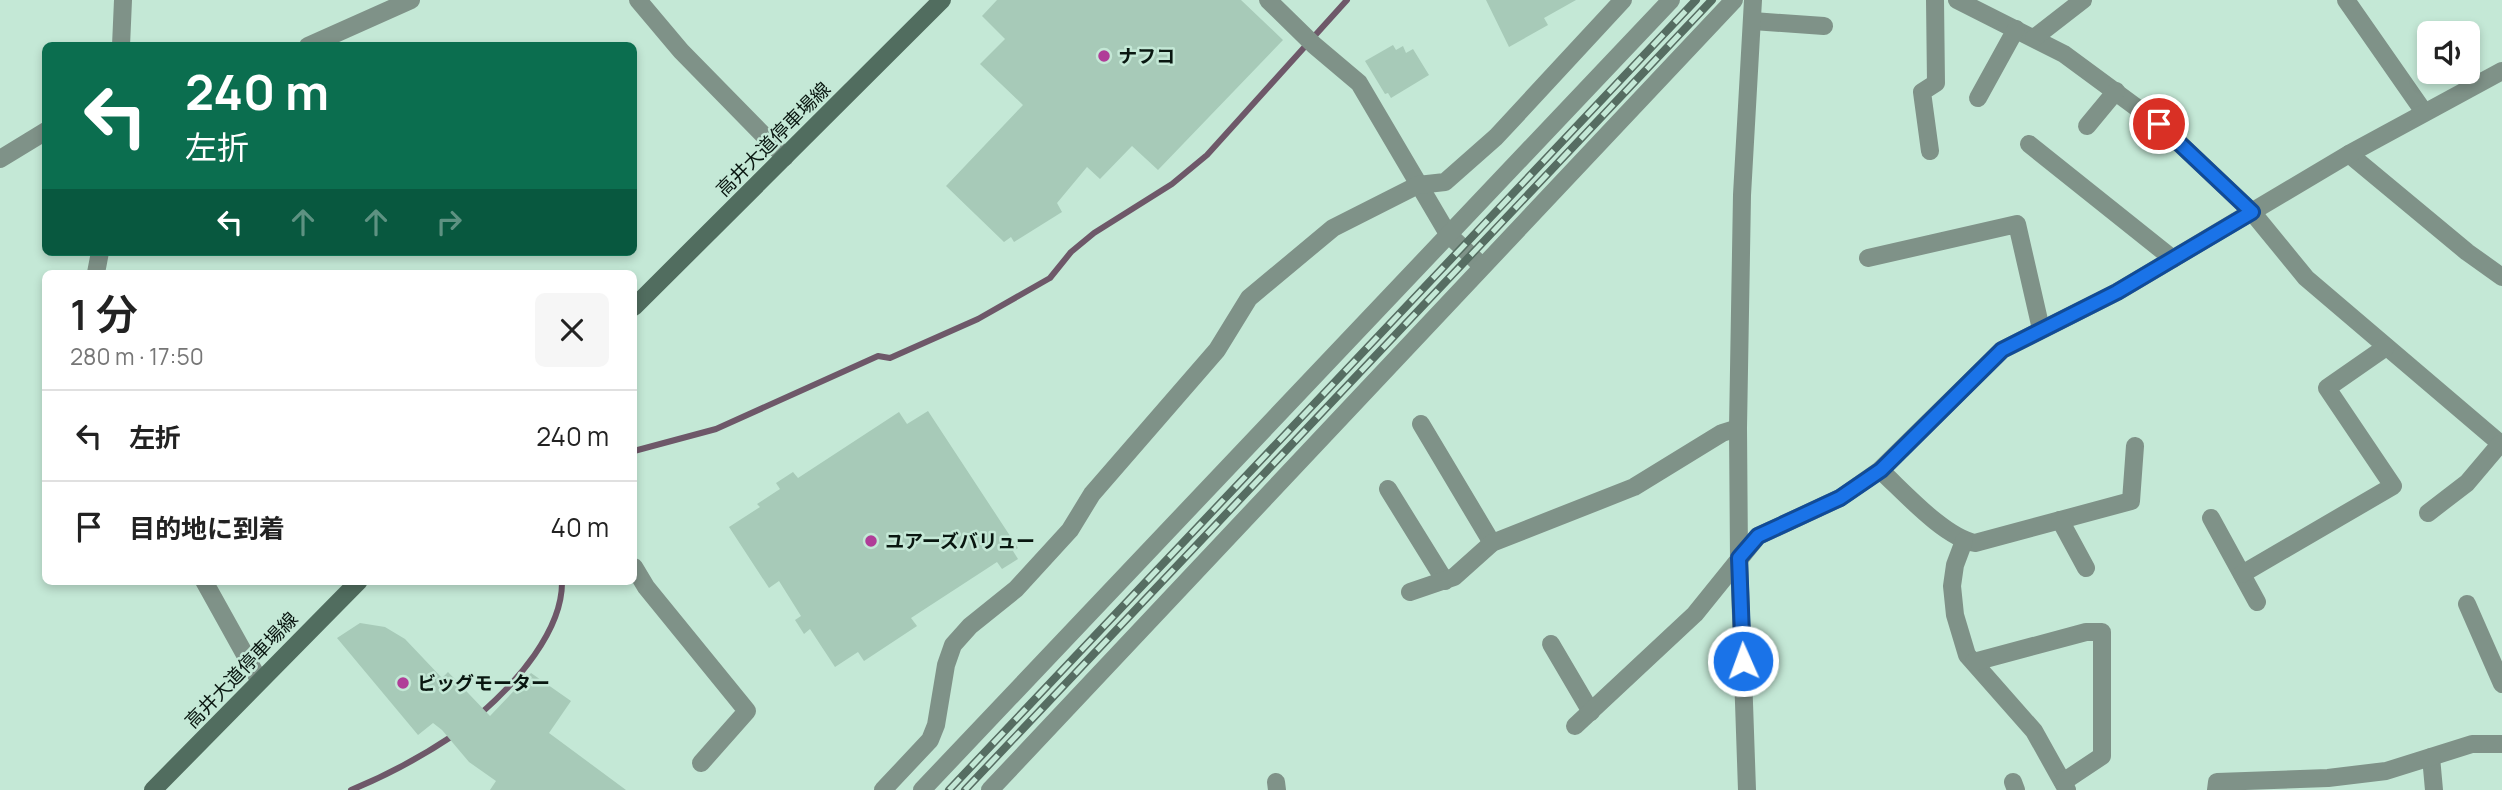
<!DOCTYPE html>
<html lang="ja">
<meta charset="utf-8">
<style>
body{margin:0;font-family:Manrope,"Noto Sans JP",sans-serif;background:#f6f6f6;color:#222;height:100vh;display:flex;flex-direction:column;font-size:26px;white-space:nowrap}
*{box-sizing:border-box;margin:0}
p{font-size:23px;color:#767676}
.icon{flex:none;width:38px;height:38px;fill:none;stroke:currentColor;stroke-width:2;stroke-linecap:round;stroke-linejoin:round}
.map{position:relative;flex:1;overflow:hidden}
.panel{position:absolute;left:42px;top:270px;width:595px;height:315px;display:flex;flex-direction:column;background:#fff;border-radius:10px;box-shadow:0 4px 10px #0003}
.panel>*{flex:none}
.guide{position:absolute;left:42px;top:42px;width:595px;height:214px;border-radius:10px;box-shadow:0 4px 10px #0003;background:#0b6e4f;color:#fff;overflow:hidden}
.controls{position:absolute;left:2417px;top:21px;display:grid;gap:14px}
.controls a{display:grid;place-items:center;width:63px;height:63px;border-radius:10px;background:#fff;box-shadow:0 4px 10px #0003;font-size:35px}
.pin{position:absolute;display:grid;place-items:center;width:60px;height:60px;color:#fff;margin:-30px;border:4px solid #fff;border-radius:50%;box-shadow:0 2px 7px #0007}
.me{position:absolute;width:77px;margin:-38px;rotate:358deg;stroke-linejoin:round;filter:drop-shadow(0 0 5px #0008)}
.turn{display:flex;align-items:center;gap:24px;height:147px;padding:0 28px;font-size:32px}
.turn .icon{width:91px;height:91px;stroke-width:2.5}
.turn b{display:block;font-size:49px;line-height:60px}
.lanes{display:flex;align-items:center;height:66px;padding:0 28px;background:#0003;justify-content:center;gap:35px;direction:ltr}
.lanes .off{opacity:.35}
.round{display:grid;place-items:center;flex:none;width:74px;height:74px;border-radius:10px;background:#f6f6f6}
.headline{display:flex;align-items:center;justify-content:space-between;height:119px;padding:0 28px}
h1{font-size:42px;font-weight:600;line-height:52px}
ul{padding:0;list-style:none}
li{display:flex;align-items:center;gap:21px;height:91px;padding:0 28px;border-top:2px solid #e0e0e0}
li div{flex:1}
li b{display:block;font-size:26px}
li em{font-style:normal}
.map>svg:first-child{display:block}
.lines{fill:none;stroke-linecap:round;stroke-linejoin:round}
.stream{stroke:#6e5869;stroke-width:6}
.building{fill:#a7cab8}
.minor{stroke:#7f9288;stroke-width:18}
.tertiary{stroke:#7f9288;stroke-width:18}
.secondary{stroke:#516d5f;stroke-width:18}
.rail-casing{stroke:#566d62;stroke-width:8}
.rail{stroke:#c4e8d6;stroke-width:5;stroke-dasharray:16;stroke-linecap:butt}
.route-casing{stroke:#114b97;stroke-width:18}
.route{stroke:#1a73e8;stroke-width:12}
.poi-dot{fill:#b03d98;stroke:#c4e8d6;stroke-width:2.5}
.labels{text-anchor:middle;stroke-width:5;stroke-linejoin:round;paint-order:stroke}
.poi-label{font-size:19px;font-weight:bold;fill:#091610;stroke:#c4e8d6;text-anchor:start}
.street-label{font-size:19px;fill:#091610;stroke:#c4e8d6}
</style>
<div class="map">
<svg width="2502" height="790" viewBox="0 0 2502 790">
<rect width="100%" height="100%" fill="#c4e8d6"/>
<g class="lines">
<!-- stream -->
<g class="stream">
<polyline points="634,451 716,429 878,356 890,358 978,319 1050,278 1071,252 1094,233 1172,184 1207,155 1347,0"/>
<path d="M479 715C515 684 563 631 562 581"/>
<path d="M351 790C388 775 421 757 454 735"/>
</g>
</g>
<!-- building -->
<g class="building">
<polygon points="997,0 1241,0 1283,40 1158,170 1132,146 1100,179 1087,167 1057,203 1062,212 1014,242 1011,237 1004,242 946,186 1023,105 980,64 1005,39 982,16"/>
<polygon points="1486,0 1576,0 1544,18 1548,25 1509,47"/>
<polygon points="1393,45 1396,50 1403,46 1406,53 1413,49 1429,75 1391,98 1388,93 1385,94 1365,61"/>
<polygon points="928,411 1018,548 1013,551 1018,559 1002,569 997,562 911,618 917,626 864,661 858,652 835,667 810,629 804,634 795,620 801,616 779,581 769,588 729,527 760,507 757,504 780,489 776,483 793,472 798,478 899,412 907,424"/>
<polygon points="360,623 385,627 405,639 442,678 448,672 490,716 531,673 571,701 549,733 626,790 490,790 496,781 469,762 442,730 433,723 418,735 337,638"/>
</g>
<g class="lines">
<!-- minor -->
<g class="minor">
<polyline points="638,0 681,51 785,157"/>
<polyline points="1268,0 1314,45 1359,83 1448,234 1482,266"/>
<polyline points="1957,0 2064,54 2159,124 2252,212 2306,278 2502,445"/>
<polyline points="2346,0 2424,112"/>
<polyline points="1753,21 1824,26"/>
<polyline points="2034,38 2083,0"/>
<polyline points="121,46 123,0"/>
<polyline points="1978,98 2016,29"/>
<polyline points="2087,126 2116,91"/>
<polyline points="2029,144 2173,259"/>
<polyline points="1930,151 1922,92 1936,83 1935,0"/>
<polyline points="2349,154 2467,252 2502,277"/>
<polyline points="1868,258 2017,224 2041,329"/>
<polyline points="96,273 100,252"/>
<polyline points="1421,424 1492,543"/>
<path d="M1880 470C1904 492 1944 537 1975 543L2131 501 2135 446"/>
<polyline points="1388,489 1445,581"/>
<polyline points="2428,513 2467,483 2500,444"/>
<polyline points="2211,518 2257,602"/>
<polyline points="2060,520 2086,568"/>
<polyline points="1964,541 1955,565 1952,586 1955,615 1967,655 2034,731 2067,790"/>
<polyline points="634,567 646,587 747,711 701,763"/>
<polyline points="2242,574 2393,486 2327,388 2386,347"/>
<polyline points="204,581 259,680"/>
<polyline points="1410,592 1454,577 1492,543 1634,487 1722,433 1738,428"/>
<polyline points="2467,604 2502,684"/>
<polyline points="1551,644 1591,712"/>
<polyline points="1974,662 2086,632 2102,632 2102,756 2063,782"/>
<polyline points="1575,726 1695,614 1758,536 1840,498 1880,470 2002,350 2117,292 2349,154 2502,71"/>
<polyline points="2431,757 2434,790"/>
<polyline points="1276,782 1277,790"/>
<polyline points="2013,782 2016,790"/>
<polyline points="883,790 930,740 936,725 946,665 953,645 970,626 1016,589 1070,530 1092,494 1217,350 1249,298 1333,228 1418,185 1445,182 1496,137 1623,0"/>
<polyline points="922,790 1671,0"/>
<polyline points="990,790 1734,0"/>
<polyline points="1747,790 1739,558 1738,428 1742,195 1753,0"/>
<polyline points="2216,790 2217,782 2328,778 2386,771 2472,744 2502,744"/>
</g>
<!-- tertiary -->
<g class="tertiary">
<polyline points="308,46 411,0"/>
<polyline points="0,159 46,131"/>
</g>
<!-- secondary -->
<g class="secondary">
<polyline points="634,307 942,0"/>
<polyline points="153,790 359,581"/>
</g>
<!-- rail casing -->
<g class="rail-casing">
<g id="rail">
<polyline points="949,790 1696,0"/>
<polyline points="965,790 1712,0"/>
</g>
</g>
<!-- rail -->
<use href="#rail" class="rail"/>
</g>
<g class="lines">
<!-- route casing -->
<g class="route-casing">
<polyline id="route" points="1743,661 1739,558 1758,536 1840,498 1881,470 2002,350 2117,292 2252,212 2159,124"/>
</g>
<!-- route -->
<use href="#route" class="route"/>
</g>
<!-- markers -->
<g class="poi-dot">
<circle cx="1104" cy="56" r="7"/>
<circle cx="871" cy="541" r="7"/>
<circle cx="403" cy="683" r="7"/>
</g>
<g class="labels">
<!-- poi labels -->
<g class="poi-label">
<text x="1118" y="63">ナフコ</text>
<text x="885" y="548">ユアーズバリュー</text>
<text x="417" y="690">ビッグモーター</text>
</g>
<!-- street labels -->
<g class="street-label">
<text transform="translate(773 139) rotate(-45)" y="7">高井大道停車場線</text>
<text transform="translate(241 670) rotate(-46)" y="7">高井大道停車場線</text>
</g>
</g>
</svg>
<div class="controls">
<a><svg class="icon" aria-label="sound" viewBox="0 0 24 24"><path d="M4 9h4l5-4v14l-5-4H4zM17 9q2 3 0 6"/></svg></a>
</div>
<div class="pin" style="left:2159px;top:124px;background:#d93025"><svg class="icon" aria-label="arrive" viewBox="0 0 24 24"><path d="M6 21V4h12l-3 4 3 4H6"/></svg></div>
<svg class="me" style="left:1743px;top:661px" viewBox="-20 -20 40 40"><circle r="17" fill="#1a73e8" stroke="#fff" stroke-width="3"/><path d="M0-11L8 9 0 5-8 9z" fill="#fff"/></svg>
<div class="guide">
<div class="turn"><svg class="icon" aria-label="left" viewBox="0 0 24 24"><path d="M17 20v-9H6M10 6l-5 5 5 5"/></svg><div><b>240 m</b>左折</div></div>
<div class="lanes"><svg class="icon" aria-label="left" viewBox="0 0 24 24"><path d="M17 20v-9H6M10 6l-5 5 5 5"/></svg><svg class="icon off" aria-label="ahead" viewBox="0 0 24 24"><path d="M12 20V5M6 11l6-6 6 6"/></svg><svg class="icon off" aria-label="ahead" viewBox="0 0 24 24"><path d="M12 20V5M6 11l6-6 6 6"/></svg><svg class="icon off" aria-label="right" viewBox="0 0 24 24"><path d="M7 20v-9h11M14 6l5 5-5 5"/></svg></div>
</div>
<section class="panel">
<div class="headline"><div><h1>1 分</h1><p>280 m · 17:50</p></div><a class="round"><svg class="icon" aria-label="close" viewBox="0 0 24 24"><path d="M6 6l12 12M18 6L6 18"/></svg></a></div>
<ul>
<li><svg class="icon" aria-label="left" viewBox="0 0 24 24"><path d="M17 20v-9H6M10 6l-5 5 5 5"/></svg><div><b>左折</b></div><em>240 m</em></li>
<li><svg class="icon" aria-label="arrive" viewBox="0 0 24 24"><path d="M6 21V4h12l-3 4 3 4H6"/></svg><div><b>目的地に到着</b></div><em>40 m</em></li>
</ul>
</section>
</div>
